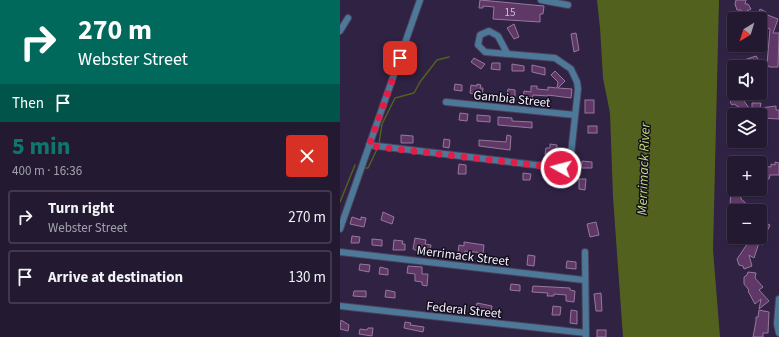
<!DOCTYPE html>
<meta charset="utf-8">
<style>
body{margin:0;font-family:"Source Sans 3",sans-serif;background:#2f273e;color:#f1f3f6;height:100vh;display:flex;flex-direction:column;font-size:15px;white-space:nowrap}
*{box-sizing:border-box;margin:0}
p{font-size:13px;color:#a3a1ac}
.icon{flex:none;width:22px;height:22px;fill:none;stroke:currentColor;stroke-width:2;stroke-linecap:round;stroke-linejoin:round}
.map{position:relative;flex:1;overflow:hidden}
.side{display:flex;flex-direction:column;background:#231a32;width:340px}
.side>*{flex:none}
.guide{background:#00695c;color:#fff;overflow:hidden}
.needle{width:26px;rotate:218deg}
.tools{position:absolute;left:387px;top:12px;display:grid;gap:8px}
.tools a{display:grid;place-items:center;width:40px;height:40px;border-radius:4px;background:#231a32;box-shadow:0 1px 3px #0004,0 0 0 1px #40384d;font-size:20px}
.pin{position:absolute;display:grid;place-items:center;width:34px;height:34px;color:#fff;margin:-17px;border-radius:8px;box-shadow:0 2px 6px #0006}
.me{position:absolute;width:44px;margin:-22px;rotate:277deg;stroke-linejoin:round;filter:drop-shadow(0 0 3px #0008)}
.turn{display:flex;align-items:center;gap:14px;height:84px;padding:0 12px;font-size:18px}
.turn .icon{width:52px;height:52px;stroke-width:2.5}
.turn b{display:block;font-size:28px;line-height:34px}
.then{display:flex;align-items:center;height:38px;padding:0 12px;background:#0003;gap:8px;font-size:15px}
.round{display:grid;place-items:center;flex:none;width:42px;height:42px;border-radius:4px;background:#2f273e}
.headline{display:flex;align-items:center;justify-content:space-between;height:68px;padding:0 12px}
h1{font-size:24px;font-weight:700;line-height:30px;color:#0f766e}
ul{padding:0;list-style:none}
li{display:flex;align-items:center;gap:12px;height:54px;margin:0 8px 6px;padding:0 4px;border:2px solid #40384d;border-radius:4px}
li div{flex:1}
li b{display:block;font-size:15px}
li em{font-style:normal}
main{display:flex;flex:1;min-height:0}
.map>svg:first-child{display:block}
.water{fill:#53611f}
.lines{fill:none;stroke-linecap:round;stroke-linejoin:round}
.stream{stroke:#53611f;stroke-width:1.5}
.building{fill:#603868;stroke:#96799b}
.minor-casing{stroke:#4a3f5d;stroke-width:8}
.minor{stroke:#4d7898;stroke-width:6}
.route{stroke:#e11d48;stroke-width:7;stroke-dasharray:0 12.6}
.labels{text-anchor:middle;stroke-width:3;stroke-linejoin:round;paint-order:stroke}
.number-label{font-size:11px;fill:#cec1d7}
.street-label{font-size:13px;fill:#f3effc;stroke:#140f1e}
.water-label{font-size:14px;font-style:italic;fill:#c3db7d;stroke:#140f1e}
</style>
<main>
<section class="side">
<div class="guide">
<div class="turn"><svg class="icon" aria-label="right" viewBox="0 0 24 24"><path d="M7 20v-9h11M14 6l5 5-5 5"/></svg><div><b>270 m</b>Webster Street</div></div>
<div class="then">Then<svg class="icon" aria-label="arrive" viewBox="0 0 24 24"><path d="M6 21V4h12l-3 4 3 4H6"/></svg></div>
</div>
<div class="headline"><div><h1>5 min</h1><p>400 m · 16:36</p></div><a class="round" style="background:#d93025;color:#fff"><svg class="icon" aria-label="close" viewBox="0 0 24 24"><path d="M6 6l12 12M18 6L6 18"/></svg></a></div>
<ul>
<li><svg class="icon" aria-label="right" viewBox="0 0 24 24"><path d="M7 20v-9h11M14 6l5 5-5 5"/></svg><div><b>Turn right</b><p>Webster Street</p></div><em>270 m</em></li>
<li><svg class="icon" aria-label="arrive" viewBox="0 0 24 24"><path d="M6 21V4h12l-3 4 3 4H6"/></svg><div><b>Arrive at destination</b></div><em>130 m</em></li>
</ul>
</section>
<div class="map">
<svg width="439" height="337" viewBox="0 0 439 337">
<rect width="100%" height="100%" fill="#2f2243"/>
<!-- water -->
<polygon class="water" points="257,0 379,0 373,250 380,337 283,337 273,197 270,113 263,78 260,28"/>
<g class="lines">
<!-- stream -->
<g class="stream">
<polyline points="39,143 42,124 55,98 74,93 80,82 97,60 109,57"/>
<polyline points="25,168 28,168 38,147"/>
<polyline points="0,202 15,165"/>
</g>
</g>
<!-- building -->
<g class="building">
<polygon points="140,0 204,6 203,14 200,14 200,22 153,19 154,7 143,6 143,8 139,8"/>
<polygon points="396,0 406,0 405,4 408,4 411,9 403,13 401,10 397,10 395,4"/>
<polygon points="420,9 426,12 425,14 438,19 433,33 439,33 438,67 429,67 427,64 430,29 424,27 425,25 420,23 420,19 411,19 413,12 418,14"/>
<polygon points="174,24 179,37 174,39 167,28"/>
<polygon points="236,33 239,50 234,52 231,34"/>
<polygon points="416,56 421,63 415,67 404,67 402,64 406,62 404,60"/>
<polygon points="134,58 145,64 141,69 131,62"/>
<polygon points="152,63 160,63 160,70 151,69"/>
<polygon points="172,64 184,66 184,71 172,71"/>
<polygon points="192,65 205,68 205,75 192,72"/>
<polygon points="215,71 225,81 218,88 232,89 231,98 208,95 208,96 193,95 192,100 183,99 184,91 191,92 191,86 197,86 197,89 208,90 208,87 217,88 218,82 211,75"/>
<polygon points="115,84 122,85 122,91 114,90"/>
<polygon points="137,84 141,85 140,88 143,88 142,97 130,93 131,85 137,86"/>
<polygon points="168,89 175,90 175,97 167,96"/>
<polygon points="394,89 394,93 398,93 412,112 412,103 421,103 420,108 436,106 436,110 439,110 439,119 421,118 418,115 418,109 413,113 414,115 406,115 400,108 394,104 392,105 390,102 391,101 389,98 390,92"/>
<rect x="245" y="100" width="9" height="13"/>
<polygon points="120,113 128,114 127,121 119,120"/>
<polygon points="137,115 150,116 150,122 137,121"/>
<polygon points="158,117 172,118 172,121 192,122 192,128 158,125"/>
<rect x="248" y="126" width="9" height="7"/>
<polygon points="61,135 73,136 73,143 61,143"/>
<polygon points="167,135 171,136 170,150 139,146 139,140 166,142"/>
<polygon points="104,139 110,140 109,148 103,147"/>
<polygon points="210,144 217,145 216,156 205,154 206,148 210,148"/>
<polygon points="242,161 252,162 252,168 241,168"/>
<polygon points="435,162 439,163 439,175 430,175 429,179 420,178 420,166 431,167 431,164 435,165"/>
<polygon points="119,164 126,165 126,174 118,174"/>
<polygon points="183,173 191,174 190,180 183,180"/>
<polygon points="391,175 394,176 394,189 400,189 401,199 409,206 405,211 396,211 390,206 391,191 388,189 388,183"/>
<polygon points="239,179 246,179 245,190 239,189"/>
<polygon points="43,212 54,217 52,224 41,220"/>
<polygon points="12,217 21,220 21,217 26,218 24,227 10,224"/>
<polygon points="421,221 430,225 424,238 426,239 423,245 419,243 414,258 409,255 412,266 404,269 403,266 399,265 397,259 412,237 420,237"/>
<polygon points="256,222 259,235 250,237 247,224"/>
<polygon points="12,236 20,237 19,243 11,243"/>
<polygon points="75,238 86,240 85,244 91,245 90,251 80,252 73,249"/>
<polygon points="32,239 42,240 42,246 32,245"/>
<polygon points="54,240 63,241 62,244 65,244 65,250 53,250"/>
<polygon points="124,242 144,245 143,253 125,251 124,254 118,253 119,245 124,246"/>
<polygon points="188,255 195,256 194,266 187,265"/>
<polygon points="227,261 236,262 236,269 226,268"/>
<polygon points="20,264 30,265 29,272 19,270"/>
<polygon points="68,266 82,267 82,274 88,274 87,286 82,285 82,282 75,281 75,274 67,273"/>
<polygon points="40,267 48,269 48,275 39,274"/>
<polygon points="408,272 416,273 415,278 423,287 419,290 429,301 419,309 421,299 415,304 408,291 409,290 404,284 404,277 407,275"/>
<polygon points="171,284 180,285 180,291 170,290"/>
<polygon points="193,286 230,288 230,290 235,291 234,302 226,301 226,295 214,294 214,296 207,296 208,293 192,292"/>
<polygon points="46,290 55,292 55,298 45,297"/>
<polygon points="14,291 26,291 26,297 13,296"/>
<polygon points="261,293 262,311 256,311 254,294"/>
<polygon points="137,303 152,306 151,313 139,311 139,309 136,309"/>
<polygon points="213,306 221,307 220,315 212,315"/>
<polygon points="231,310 237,311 237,324 230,323"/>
<polygon points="419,310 429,312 428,333 423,333 423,337 413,337 416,321 416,317 418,317"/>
<polygon points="1,320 9,325 8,331 0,329"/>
<polygon points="65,322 71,323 70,325 84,327 83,332 64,328"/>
<polygon points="28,328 33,328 32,336 19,334 20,329 27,330"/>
<rect x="257" y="330" width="9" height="7"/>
</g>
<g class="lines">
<!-- minor casing -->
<g class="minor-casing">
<g id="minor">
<polyline points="201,0 228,5"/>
<polyline points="0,31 8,18"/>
<polyline points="106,102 235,115"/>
<polyline points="29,145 221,168 227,167 230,163 238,89 237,82 231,69 215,58 145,52 138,45 140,35 149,31 158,36 167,53"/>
<polyline points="0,229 80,0"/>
<polyline points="0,252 244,280"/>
<polyline points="245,252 246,336"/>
<polyline points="439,299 437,324 439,333"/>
<polyline points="0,306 246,333"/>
</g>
</g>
<!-- minor -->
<use href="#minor" class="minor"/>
</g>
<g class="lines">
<!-- route -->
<polyline class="route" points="60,58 29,146 221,168"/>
</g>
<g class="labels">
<!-- number labels -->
<g class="number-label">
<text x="170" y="16">15</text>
</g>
<!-- street labels -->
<g class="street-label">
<text transform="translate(172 98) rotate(6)" y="5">Gambia Street</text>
<text transform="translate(123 255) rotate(7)" y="5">Merrimack Street</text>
<text transform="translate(124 309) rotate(6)" y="5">Federal Street</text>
</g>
<!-- water labels -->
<g class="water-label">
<text transform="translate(303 169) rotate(-88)" y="5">Merrimack River</text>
</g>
</g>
</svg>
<div class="tools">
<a><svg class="needle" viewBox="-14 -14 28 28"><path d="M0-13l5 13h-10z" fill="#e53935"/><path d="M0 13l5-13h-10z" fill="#a3a1ac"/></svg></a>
<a><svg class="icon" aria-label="sound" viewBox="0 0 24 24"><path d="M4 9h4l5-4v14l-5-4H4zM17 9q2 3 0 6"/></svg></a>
<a><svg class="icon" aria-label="layers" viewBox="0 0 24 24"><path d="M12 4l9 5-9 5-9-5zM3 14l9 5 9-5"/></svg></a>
<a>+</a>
<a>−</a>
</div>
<div class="pin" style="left:60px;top:58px;background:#d93025"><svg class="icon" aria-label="arrive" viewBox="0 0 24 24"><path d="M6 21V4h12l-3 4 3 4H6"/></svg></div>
<svg class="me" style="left:221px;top:168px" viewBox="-20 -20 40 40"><circle r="17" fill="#e11d48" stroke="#fff" stroke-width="3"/><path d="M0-11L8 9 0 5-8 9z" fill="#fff"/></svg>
</div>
</main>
